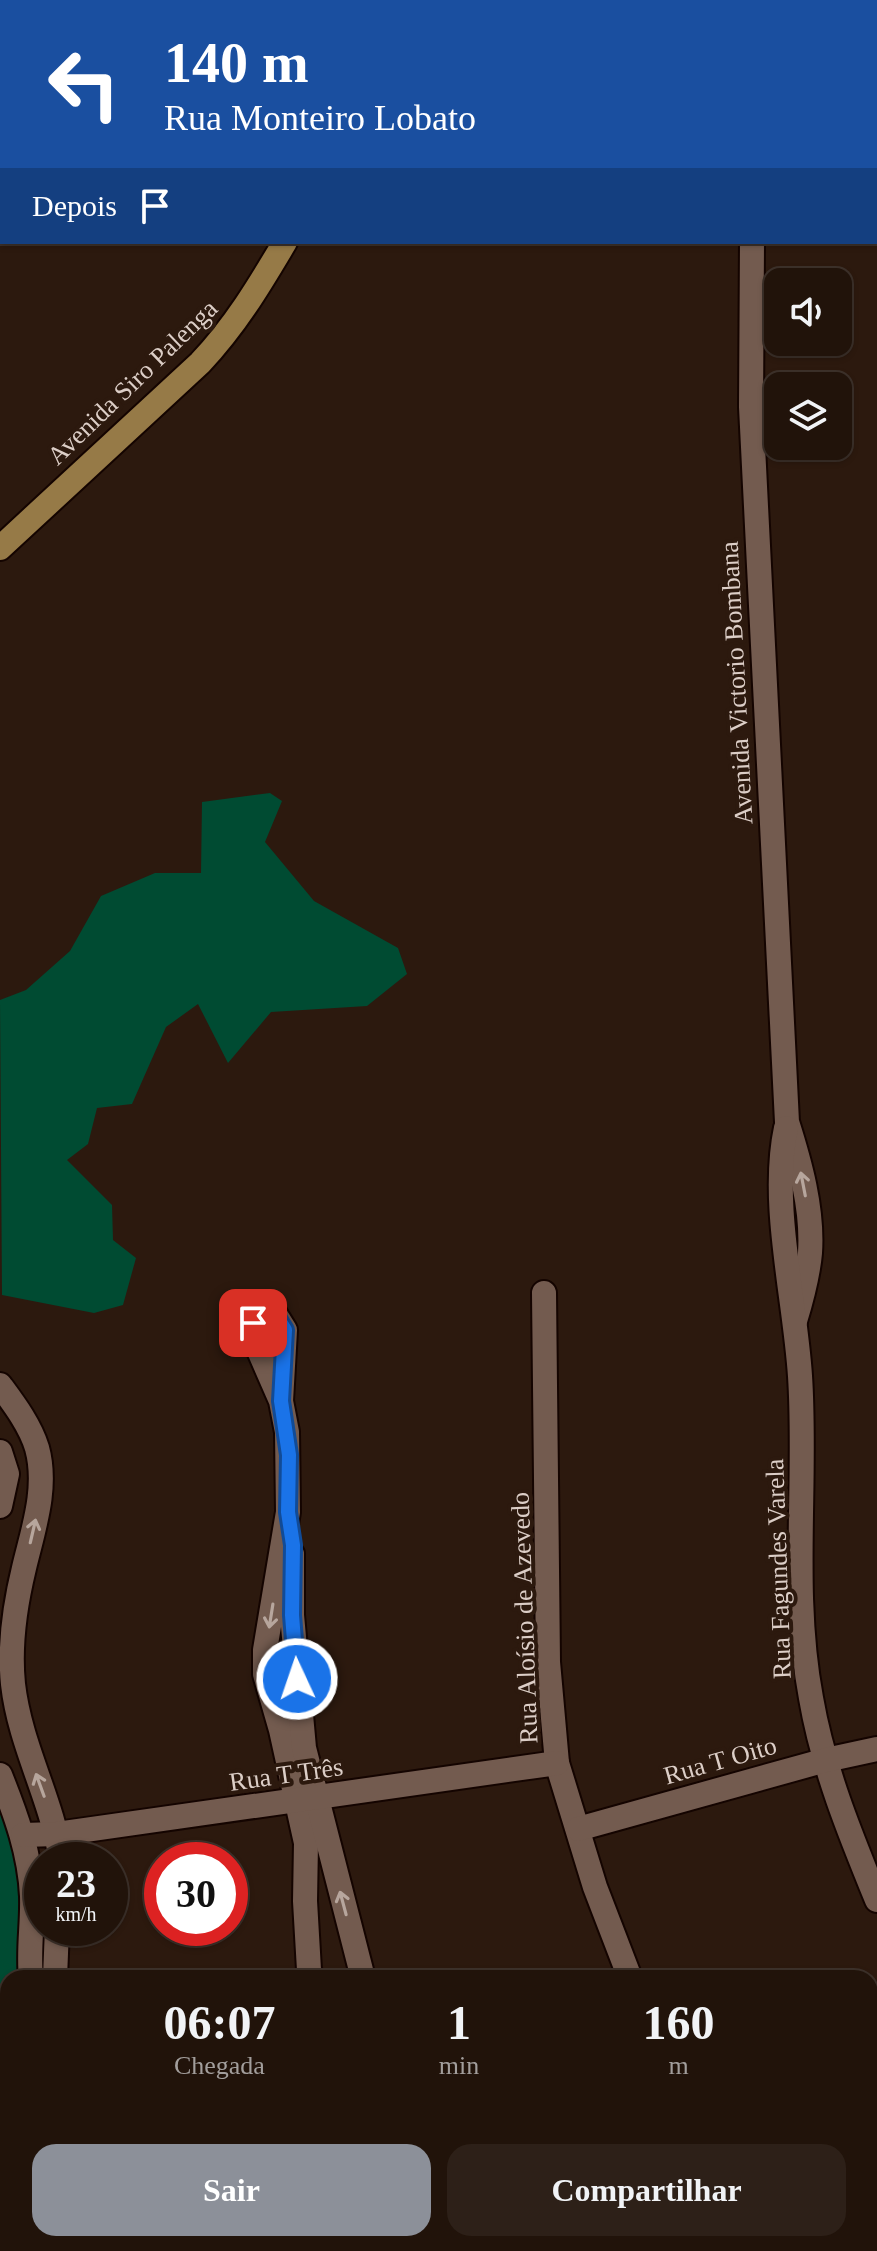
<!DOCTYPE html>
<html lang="pt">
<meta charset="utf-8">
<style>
body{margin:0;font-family:Georgia,serif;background:#2d2018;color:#f1f3f6;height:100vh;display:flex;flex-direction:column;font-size:30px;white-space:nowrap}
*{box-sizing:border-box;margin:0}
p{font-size:26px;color:#a29e9c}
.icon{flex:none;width:44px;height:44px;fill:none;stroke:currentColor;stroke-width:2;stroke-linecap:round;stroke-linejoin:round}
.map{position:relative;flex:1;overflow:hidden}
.side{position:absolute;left:0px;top:1970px;width:878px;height:282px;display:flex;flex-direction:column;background:#21130a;border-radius:24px 24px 0 0;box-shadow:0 2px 6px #0004,0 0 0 2px #3e322b}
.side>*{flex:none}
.banner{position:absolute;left:0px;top:0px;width:878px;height:244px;box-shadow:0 2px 6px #0004,0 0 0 2px #3e322b;background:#1a4fa0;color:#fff;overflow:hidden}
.controls{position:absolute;left:764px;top:268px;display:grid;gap:16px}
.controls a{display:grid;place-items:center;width:88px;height:88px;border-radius:16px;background:#21130a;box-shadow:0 2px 6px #0004,0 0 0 2px #3e322b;font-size:40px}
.speed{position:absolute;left:24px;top:1842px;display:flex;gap:16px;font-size:40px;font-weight:700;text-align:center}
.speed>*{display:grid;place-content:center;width:104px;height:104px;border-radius:50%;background:#21130a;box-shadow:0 2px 6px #0004,0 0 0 2px #3e322b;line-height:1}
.speed small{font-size:20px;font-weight:400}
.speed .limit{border:12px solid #d22;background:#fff;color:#111}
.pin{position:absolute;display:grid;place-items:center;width:68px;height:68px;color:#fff;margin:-34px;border-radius:16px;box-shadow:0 4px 12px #0006}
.me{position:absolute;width:88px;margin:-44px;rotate:357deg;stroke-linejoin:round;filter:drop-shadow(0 0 6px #0008)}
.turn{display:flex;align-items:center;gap:28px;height:168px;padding:0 32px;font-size:36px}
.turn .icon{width:104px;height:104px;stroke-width:2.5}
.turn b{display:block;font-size:56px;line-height:68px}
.then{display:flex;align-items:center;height:76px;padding:0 32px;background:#0003;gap:16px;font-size:30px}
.eta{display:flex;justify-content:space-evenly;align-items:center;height:136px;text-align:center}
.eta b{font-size:48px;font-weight:700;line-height:56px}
.button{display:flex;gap:16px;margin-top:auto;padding:16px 32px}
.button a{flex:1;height:92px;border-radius:24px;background:#8c9099;color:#fff;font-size:32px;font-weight:700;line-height:92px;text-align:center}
.button a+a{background:#2d2018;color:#f1f3f6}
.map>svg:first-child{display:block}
.green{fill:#004b32}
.water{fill:#000a0d}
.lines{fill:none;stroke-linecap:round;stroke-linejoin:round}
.minor-casing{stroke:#140400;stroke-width:28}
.major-casing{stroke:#140400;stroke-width:28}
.path{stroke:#87776e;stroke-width:3;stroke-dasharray:6 6;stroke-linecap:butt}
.minor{stroke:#735b4f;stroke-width:24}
.major{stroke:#967a47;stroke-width:24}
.oneway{stroke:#b7a69d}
.route-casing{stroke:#114b97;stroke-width:20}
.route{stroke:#1a73e8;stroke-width:14}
.labels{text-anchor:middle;stroke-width:8;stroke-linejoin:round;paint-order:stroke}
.street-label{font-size:26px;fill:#dccec7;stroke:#2c190e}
</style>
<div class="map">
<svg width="877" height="2251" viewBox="0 0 877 2251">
<rect width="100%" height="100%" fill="#2c190e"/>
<!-- green -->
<g class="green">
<polygon points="270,793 282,801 265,842 314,901 398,948 407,974 367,1006 271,1012 228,1063 198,1004 166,1027 132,1104 97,1108 88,1144 67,1160 112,1205 113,1240 136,1258 123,1305 94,1313 2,1295 0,1000 26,990 70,951 101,896 155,873 201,873 202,802"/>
<polygon points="0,1770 21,1825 29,1978 8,1978 8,2244 135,2244 139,2251 0,2251"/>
</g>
<!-- water -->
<polygon class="water" points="0,2169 8,2181 8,2244 12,2244 17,2251 0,2251"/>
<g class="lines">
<!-- minor casing -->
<g class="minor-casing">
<g id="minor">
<polyline points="761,2 761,0"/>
<path d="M752 242 751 407 787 1122C800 1163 813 1209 810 1253 808 1276 802 1298 795 1321"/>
<path d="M786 1128C770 1203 795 1298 800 1376 807 1482 791 1592 811 1698 823 1768 850 1834 877 1900"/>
<polyline points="544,1293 548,1662 557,1763 595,1887 630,1978"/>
<path d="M0 1385C14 1404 30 1425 37 1448 48 1488 33 1530 24 1568 15 1605 9 1645 13 1684 20 1746 52 1799 61 1860"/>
<polyline points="281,1401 285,1330 275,1314 265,1314 253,1323 257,1346 281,1401 287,1432 288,1512 265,1650 265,1674 281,1730 306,1843 305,1901 309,1970 312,1978"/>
<polyline points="0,1452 7,1474 0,1506"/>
<polyline points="292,1554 292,1615 304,1748 363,1978"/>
<path d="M0 1775C16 1815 30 1853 32 1896 33 1924 28 1950 31 1978"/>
<polyline points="578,1829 826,1760 877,1749"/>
<polyline points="23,1835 57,1834 557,1763"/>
<polyline points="55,1978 57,1928"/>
<polyline points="870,2214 877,2204"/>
<polyline points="135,2244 139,2251"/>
<polyline points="189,2244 195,2251"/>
<polyline points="469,2244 471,2251"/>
<polyline points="735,2244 736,2251"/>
<polyline points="853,2251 856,2244"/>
</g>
</g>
<!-- major casing -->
<g class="major-casing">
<g id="major">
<polyline points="430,2 431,0"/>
<path d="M0 548 200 363C235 326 259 286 285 242"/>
</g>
</g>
<!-- path -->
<g class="path">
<polyline points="0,2086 8,2105"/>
<polyline points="32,2251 33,2244"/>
</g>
<!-- minor -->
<use href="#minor" class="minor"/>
<!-- major -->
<use href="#major" class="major"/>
</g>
<!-- one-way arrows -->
<defs><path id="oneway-shaft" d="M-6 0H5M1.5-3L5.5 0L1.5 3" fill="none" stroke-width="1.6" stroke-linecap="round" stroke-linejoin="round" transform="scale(2)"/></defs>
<g class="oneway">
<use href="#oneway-shaft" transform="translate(803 1184) rotate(-101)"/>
<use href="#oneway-shaft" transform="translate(33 1531) rotate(-77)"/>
<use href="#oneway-shaft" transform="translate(271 1616) rotate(99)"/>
<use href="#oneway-shaft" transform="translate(40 1785) rotate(-110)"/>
<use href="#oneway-shaft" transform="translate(343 1903) rotate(-105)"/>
</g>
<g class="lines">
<!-- route casing -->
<g class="route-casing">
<polyline id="route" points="253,1323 259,1317 275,1314 285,1330 281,1401 289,1455 288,1512 293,1545 292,1615 297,1679"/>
</g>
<!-- route -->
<use href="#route" class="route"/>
</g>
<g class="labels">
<!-- street labels -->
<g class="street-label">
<text transform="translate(132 382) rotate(-44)" y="9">Avenida Siro Palenga</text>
<text transform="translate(736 683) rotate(-93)" y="9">Avenida Victorio Bombana</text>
<text transform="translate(778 1569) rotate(-92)" y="9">Rua Fagundes Varela</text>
<text transform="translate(524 1618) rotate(-92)" y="9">Rua Aloísio de Azevedo</text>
<text transform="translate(720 1760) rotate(-16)" y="9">Rua T Oito</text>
<text transform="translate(286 1774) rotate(-8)" y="9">Rua T Três</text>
</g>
</g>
</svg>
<div class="controls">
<a><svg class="icon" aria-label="sound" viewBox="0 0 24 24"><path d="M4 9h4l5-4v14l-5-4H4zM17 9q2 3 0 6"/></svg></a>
<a><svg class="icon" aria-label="layers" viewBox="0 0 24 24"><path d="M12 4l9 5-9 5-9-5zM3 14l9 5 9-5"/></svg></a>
</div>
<div class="speed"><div>23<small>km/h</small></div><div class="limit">30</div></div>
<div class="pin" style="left:253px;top:1323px;background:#d93025"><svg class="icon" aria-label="arrive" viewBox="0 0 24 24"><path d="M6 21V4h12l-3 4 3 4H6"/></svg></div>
<svg class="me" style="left:297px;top:1679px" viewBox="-20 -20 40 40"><circle r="17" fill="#1a73e8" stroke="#fff" stroke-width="3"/><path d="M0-11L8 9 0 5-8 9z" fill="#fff"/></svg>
<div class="banner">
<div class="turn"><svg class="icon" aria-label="left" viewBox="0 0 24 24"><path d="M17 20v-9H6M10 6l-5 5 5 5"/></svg><div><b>140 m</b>Rua Monteiro Lobato</div></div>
<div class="then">Depois<svg class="icon" aria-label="arrive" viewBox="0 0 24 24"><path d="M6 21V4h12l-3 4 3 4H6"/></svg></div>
</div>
<section class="side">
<div class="eta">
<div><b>06:07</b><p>Chegada</p></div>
<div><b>1</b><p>min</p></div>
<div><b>160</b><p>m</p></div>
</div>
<div class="button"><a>Sair</a><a>Compartilhar</a></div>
</section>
</div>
